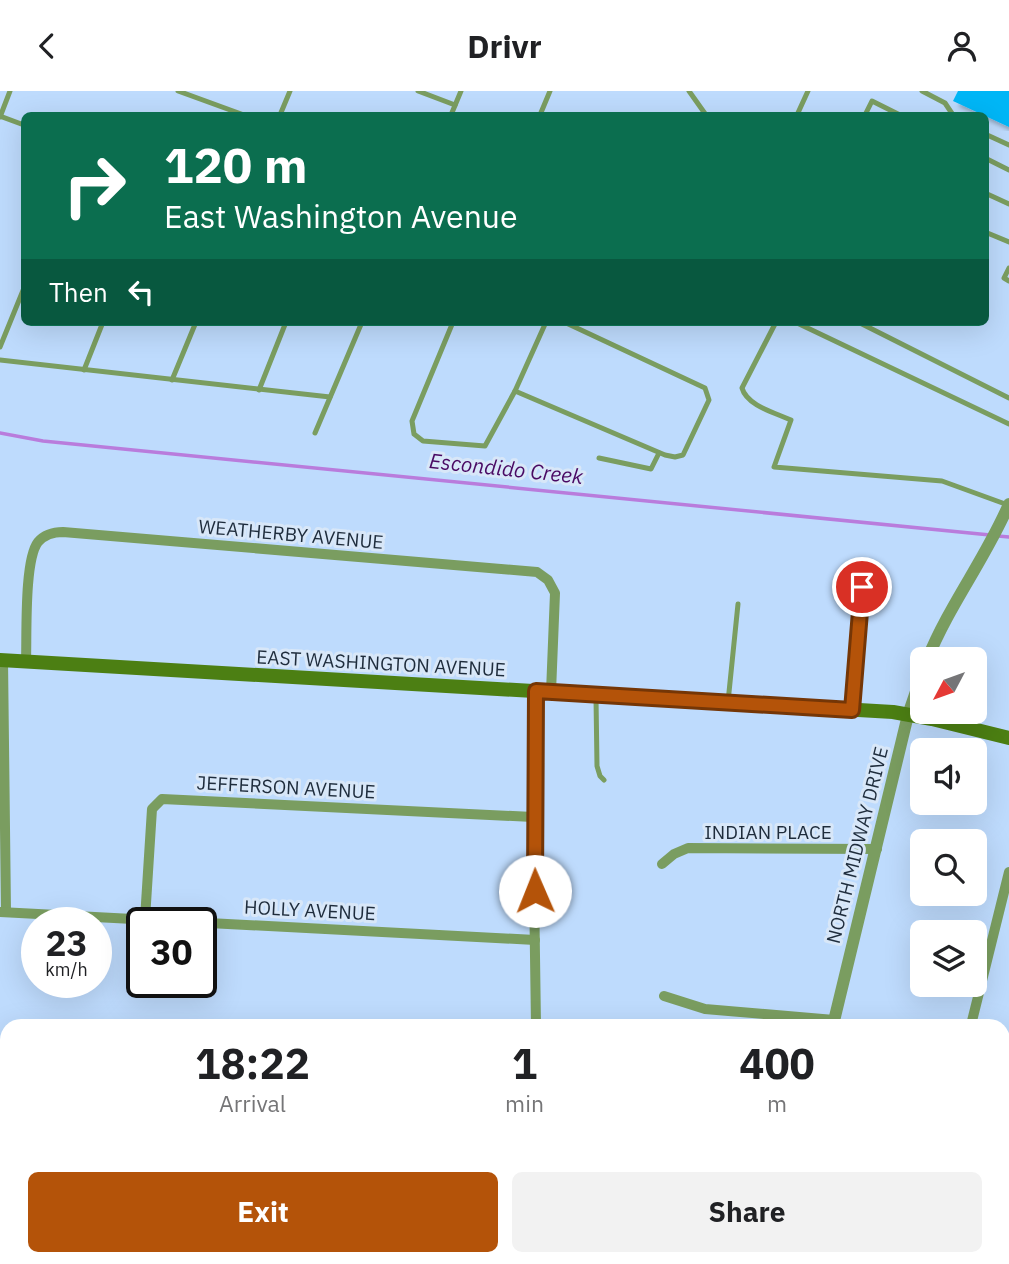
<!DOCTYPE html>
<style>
body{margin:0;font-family:"IBM Plex Sans",sans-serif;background:#f2f2f2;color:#202124;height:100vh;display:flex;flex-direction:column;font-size:26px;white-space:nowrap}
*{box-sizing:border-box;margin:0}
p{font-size:23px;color:#757577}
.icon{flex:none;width:38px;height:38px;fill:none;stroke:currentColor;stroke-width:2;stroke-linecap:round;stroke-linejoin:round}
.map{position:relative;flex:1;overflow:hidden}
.panel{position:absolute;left:0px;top:928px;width:1010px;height:247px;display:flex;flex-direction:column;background:#fff;border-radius:21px 21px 0 0;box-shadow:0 7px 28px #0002}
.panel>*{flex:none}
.top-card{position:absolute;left:21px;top:21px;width:968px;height:214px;border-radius:10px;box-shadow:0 7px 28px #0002;background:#0b6e4f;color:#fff;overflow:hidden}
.needle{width:46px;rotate:229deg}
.buttons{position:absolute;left:910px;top:556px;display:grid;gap:14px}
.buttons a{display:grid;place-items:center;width:77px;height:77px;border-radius:10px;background:#fff;box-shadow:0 7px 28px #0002;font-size:35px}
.speed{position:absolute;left:21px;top:816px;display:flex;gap:14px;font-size:35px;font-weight:700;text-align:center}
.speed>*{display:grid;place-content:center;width:91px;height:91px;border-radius:50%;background:#fff;box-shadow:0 7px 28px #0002;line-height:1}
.speed small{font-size:18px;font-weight:400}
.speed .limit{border:4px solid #111;border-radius:10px;background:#fff;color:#111}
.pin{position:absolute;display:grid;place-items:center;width:60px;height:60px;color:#fff;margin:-30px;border:4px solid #fff;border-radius:50%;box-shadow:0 2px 7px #0007}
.me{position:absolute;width:77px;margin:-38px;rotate:359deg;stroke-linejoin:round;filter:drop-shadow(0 0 5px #0008)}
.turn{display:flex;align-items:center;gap:24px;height:147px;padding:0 28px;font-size:32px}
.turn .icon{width:91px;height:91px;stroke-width:2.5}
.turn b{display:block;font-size:49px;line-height:60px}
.then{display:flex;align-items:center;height:66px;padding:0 28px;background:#0003;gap:14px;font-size:26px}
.eta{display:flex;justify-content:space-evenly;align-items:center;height:119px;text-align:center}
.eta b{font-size:42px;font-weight:700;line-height:49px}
.action{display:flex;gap:14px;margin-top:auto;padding:14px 28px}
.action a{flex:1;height:80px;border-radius:10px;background:#b45309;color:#fff;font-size:28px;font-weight:700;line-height:80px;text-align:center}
.action a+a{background:#f2f2f2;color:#202124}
header{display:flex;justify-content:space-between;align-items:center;height:91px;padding:0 28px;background:#fff;font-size:32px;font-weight:700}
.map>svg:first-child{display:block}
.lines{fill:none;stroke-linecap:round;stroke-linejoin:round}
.stream{stroke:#b97cdc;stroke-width:3.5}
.building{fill:#02b6f6;filter:url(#shadow)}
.service{stroke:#7a9d60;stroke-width:5}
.minor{stroke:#7a9d60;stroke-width:10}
.tertiary{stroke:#7a9d60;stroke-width:12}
.secondary{stroke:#4c7f13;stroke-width:14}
.route-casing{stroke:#753606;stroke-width:18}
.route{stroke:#b45309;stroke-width:12}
.labels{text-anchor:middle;stroke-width:6;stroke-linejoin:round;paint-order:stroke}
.street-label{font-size:19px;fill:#1e2c3c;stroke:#d8e7f8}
.water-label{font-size:21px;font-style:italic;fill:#490963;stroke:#d8e7f8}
</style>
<header><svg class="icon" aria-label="back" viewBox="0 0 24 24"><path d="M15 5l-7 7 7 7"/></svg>Drivr<svg class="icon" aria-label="person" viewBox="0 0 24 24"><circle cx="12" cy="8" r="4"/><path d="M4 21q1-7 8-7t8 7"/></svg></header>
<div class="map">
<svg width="1009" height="1173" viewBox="0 0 1009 1173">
<defs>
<filter id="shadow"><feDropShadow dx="5.5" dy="5.5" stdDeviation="2" flood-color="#0004"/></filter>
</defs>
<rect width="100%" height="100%" fill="#bedbfd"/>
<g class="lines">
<!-- stream -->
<g class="stream">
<polyline points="0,342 43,350 990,444"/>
<polyline points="998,445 1009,446"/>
</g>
</g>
<!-- building -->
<polygon class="building" points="958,0 1009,0 1009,36 953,10"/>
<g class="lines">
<!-- service -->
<g class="service">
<polyline points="178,0 244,24"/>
<polyline points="418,0 455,14"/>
<polyline points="689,0 706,24"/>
<polyline points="922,0 945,12 953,24"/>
<polyline points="280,24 290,0"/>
<polyline points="451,24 461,0"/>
<polyline points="540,24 550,0"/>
<polyline points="797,24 808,0"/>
<polyline points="865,24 872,10 900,24"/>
<polyline points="0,25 24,34"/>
<polyline points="0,26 10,0"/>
<polyline points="985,43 1009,54"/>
<polyline points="985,67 1009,79"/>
<polyline points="985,102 1009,113"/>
<polyline points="985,141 1009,151"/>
<polyline points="1009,177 1004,187 1009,190"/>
<polyline points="453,231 412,330 414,343 423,350 485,355 515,300 546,231"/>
<path d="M776 231 742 297C747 315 776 322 791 329L774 376 942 390 1008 414"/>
<polyline points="795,231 1009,333"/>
<polyline points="858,231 1009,307"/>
<polyline points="0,256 24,197"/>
<polyline points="0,269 330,306"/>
<polyline points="84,279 103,231"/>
<polyline points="172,289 196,231"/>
<polyline points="259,299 286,231"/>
<polyline points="515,300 665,364 675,366 683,364 709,309 705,297 564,231"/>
<polyline points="315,342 362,231"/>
<polyline points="599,367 651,378 659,362"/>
<polyline points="837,495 886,498"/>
<polyline points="596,607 597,675 600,685 604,689"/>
<polyline points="728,611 738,513"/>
<polyline points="78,1173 78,1167"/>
<polyline points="687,1173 687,1167"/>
<polyline points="727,1173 728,1167"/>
</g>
<!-- minor -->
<g class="minor">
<polyline points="3,569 6,821"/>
<path d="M26 570C27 545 24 469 38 451 45 443 53 441 63 441L537 481 548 489 555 502 551 601"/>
<polyline points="852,619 862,496"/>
<polyline points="662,773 674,763 688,757 877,758"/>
<polyline points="0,821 535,849"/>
<polyline points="145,828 152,718 162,708 533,726"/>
<polyline points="664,905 705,918 834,929"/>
<polyline points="536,934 533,726 536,600"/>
<polyline points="971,934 1009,781"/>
<polyline points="500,1173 500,1167"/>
<polyline points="912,1173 914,1167"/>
</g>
<!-- tertiary -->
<g class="tertiary">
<path d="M927 569C949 514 986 467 1009 413"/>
<polyline points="833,934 908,624 922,583"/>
<polyline points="774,1173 775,1167"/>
</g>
<!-- secondary -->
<polyline class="secondary" points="0,569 893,621 932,628 1009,647"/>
</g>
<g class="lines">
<!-- route casing -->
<g class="route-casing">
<polyline id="route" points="535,800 536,600 852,619 862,496"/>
</g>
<!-- route -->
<use href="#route" class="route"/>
</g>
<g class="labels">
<!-- street labels -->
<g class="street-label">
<text transform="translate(291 443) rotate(5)" y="7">WEATHERBY AVENUE</text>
<text transform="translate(381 572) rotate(3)" y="7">EAST WASHINGTON AVENUE</text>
<text transform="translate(286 696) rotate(3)" y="7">JEFFERSON AVENUE</text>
<text x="768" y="748">INDIAN PLACE</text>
<text transform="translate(857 754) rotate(-76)" y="7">NORTH MIDWAY DRIVE</text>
<text transform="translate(310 819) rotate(3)" y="7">HOLLY AVENUE</text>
</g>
<!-- water labels -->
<g class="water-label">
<text transform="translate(506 378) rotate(6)" y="7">Escondido Creek</text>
</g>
</g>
</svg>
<div class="buttons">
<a><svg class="needle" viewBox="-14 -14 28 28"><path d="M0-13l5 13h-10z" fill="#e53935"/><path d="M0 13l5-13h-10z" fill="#757577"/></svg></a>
<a><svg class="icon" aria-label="sound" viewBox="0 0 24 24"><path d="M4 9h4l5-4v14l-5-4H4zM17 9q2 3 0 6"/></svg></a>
<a><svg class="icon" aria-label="search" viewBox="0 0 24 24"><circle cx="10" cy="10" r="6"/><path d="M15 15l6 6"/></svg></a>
<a><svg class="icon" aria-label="layers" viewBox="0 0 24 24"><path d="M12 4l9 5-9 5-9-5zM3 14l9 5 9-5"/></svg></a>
</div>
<div class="speed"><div>23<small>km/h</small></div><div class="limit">30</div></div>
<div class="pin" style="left:862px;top:496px;background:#d93025"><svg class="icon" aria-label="arrive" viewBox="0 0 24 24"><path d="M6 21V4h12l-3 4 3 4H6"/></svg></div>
<svg class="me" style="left:535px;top:800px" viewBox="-20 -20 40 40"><circle r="19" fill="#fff"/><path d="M0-13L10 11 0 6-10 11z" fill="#b45309"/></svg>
<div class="top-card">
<div class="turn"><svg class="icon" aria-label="right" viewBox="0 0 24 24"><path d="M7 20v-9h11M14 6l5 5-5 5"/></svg><div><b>120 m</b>East Washington Avenue</div></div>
<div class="then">Then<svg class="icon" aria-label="left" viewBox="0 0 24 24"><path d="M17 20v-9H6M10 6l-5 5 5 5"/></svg></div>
</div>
<section class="panel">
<div class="eta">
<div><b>18:22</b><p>Arrival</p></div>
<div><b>1</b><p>min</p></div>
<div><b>400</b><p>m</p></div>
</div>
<div class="action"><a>Exit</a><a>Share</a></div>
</section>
</div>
